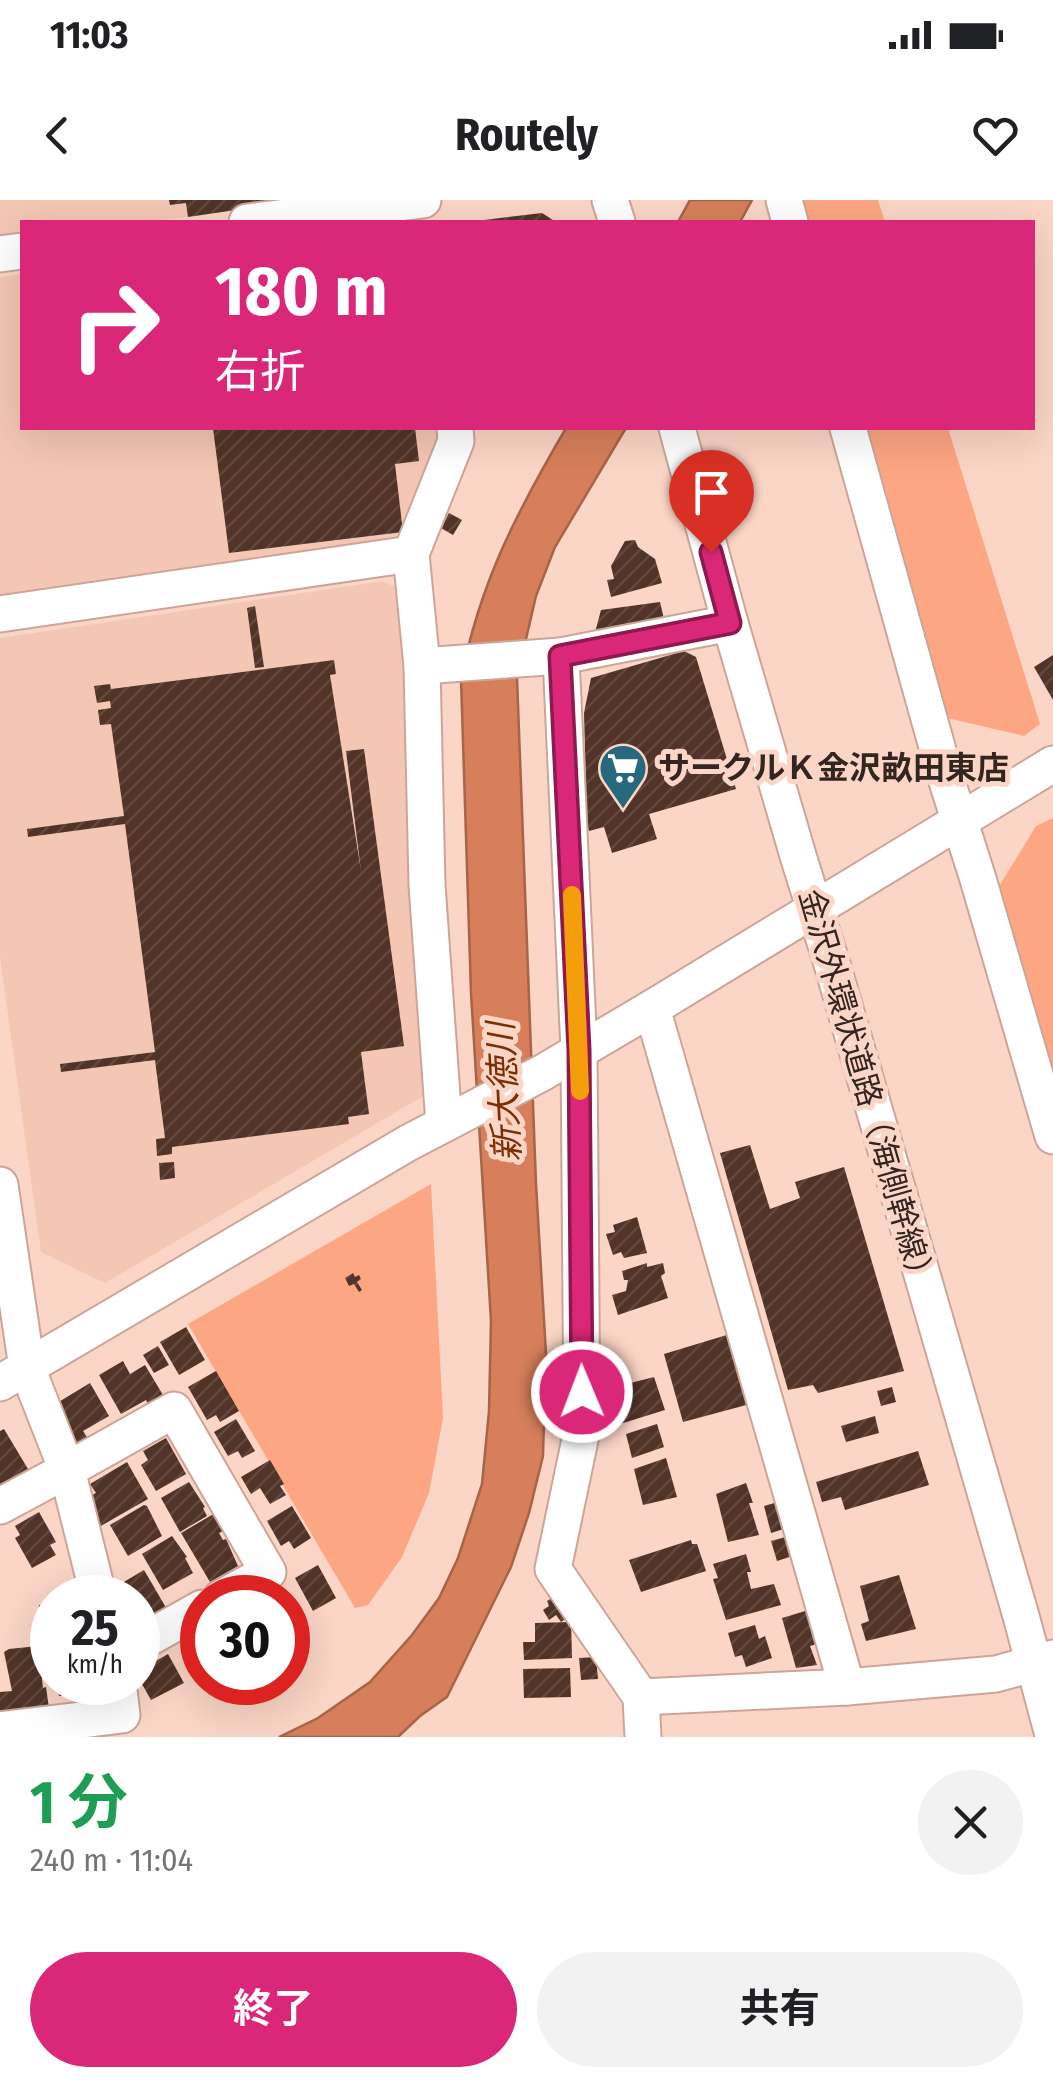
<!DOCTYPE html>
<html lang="ja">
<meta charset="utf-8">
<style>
body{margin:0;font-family:"Fira Sans Condensed","Noto Sans JP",sans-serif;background:#f2f2f2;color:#202124;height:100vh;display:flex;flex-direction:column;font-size:38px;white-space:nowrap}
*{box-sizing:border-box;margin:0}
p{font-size:32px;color:#757577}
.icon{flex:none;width:55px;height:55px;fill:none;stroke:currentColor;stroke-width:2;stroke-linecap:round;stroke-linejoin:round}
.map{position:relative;height:1537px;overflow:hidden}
.panel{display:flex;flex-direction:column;background:#fff;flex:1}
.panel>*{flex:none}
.top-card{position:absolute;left:20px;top:20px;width:1015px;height:210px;border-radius:0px;box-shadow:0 10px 40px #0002;background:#db2777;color:#fff;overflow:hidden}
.speed{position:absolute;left:30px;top:1375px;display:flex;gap:20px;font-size:50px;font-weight:700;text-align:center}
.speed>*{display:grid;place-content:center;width:130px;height:130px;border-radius:50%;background:#fff;box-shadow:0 10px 40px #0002;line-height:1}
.speed small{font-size:25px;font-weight:400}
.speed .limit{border:15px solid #d22;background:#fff;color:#111}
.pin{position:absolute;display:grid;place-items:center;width:85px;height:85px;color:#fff;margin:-102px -42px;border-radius:50% 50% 50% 0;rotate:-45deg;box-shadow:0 0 10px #0007}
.pin .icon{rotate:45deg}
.me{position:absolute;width:110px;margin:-55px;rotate:359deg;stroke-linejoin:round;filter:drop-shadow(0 0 8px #0008)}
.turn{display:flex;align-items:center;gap:35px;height:210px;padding:0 30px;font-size:45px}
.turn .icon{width:130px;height:130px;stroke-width:2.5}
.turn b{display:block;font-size:70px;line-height:85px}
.round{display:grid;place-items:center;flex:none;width:105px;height:105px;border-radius:52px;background:#f2f2f2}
.summary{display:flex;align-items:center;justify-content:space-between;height:170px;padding:0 30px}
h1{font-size:60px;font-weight:700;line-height:75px;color:#1e9e55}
.action{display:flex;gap:20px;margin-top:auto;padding:20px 30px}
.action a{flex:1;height:115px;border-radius:60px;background:#db2777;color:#fff;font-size:40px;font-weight:700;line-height:115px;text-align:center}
.action a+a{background:#f2f2f2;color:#202124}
.status{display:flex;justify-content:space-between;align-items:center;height:70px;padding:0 50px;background:#fff;direction:ltr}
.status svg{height:28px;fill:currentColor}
header{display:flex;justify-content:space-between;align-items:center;height:130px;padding:0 30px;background:#fff;font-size:45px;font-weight:700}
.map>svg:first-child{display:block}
.built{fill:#f4c6b4}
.green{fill:#fca683}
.water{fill:#d77f5a;stroke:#a66448;stroke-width:2.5}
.building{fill:url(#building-hatch)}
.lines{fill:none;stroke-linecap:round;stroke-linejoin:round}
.minor-casing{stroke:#cba698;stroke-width:39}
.minor{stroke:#fff;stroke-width:35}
.route-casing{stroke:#8e194d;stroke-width:25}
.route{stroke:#db2777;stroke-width:18}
.slow{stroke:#f59e0b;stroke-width:18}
.labels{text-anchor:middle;stroke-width:10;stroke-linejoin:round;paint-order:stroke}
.poi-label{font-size:32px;font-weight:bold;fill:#33251f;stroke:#fbd5c6;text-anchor:start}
.street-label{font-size:32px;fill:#33251f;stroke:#fbd5c6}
.water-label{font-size:35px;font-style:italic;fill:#7d2d02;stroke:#fbd5c6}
</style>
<div class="status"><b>11:03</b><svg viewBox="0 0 49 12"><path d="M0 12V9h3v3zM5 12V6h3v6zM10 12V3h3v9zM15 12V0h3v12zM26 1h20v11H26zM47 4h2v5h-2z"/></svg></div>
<header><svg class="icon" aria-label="back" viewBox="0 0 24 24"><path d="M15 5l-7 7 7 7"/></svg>Routely<svg class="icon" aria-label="heart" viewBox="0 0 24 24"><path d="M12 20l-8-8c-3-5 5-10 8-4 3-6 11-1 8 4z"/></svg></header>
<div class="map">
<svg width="1053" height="1537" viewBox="0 0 1053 1537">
<defs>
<pattern id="building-hatch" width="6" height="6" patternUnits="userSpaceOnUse" patternTransform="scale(2.5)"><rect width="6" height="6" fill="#513327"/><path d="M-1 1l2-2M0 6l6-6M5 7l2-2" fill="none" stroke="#62483d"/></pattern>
</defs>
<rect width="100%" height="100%" fill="#fbd5c6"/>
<!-- built -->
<g class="built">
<polygon points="0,0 316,0 147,22 22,22 22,39 0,42"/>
<polygon points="22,74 22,228 443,228 439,250 396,336 381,347 0,400 0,77"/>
<polygon points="384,381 401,391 430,892 105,1083 41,1052 0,757 0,438"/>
</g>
<!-- green -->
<g class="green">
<polygon points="801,0 878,0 885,22 805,22"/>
<polygon points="862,228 948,228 1040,524 1024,536 943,517"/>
<polygon points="1053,618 1053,893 995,693 1036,626"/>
<polygon points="431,984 443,1218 429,1293 402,1357 368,1405 355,1408 188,1124"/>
</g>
<!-- water -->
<g class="water">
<polygon points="690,0 752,0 740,22 678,22"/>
<path d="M566 228H626L555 347 536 396 517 478 536 984 546 1154 543 1256 529 1313 511 1367 447 1497 420 1516 398 1537H279L318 1518 370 1482 412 1435 439 1398 458 1358 482 1284 489 1211 491 1121 471 793 461 479C480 382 517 312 566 228Z"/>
</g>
<!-- building -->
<g class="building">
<polygon points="169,0 291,0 291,2 188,17 186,3 170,5"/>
<polygon points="542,13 556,22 484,22 484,20"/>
<polygon points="213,228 415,228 419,261 395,264 403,332 229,353"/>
<polygon points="449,313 462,320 453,335 441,328"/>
<polygon points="635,340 638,347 655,359 662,383 611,397 607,380 614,379 611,366 625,341"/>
<polygon points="660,402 664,419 594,436 601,410"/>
<polygon points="255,406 264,467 255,468 247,408"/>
<polygon points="684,451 696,457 736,589 649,614 657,639 612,653 604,627 589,631 587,624 584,513 591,478"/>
<polygon points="1053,455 1053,500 1034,467"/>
<polygon points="334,460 336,474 330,475 361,671 346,551 364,549 404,846 361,852 369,914 348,917 349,924 172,947 172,954 157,956 156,939 165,938 155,860 61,872 60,864 155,852 125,624 28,637 27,629 124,616 111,524 100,525 98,510 111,508 110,501 97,503 94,486 110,484 111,489"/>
<polygon points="750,945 770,1009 800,998 795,982 844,967 904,1171 818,1193 813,1185 788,1190 720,953"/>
<polygon points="174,962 175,978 160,980 159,963"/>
<polygon points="637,1017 647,1053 624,1058 621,1052 613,1055 606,1034 615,1032 613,1025"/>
<polygon points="647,1063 647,1067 663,1063 665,1073 661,1076 668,1098 618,1115 612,1095 626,1091 628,1080 624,1080 622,1071"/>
<polygon points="353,1073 355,1077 359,1075 361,1079 357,1082 362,1090 359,1092 354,1084 349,1086 345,1078"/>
<polygon points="186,1127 205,1160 179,1175 160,1142"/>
<polygon points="730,1134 750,1204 683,1222 664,1154"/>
<polygon points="158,1146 169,1165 154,1173 143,1155"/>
<polygon points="123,1161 130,1174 145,1165 163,1195 148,1204 146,1200 121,1214 99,1175"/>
<polygon points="216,1171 239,1211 220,1222 216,1215 207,1220 188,1187"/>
<polygon points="654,1177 665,1210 620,1224 611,1188"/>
<polygon points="90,1183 109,1216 83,1231 87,1237 77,1243 57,1203"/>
<polygon points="892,1187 896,1202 881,1206 877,1191"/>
<polygon points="875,1216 879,1233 846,1242 841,1226"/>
<polygon points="236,1219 255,1251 242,1258 238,1251 228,1256 214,1232"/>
<polygon points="657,1224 664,1247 632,1258 626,1234"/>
<polygon points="4,1229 28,1269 0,1285 0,1231"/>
<polygon points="166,1238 186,1274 156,1291 141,1265 148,1260 143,1251"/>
<polygon points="918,1251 929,1285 845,1310 841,1297 822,1302 816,1282"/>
<polygon points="666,1258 677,1297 643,1305 634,1269"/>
<polygon points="270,1260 284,1284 280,1286 286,1295 270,1304 260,1288 251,1294 241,1277"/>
<polygon points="127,1262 148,1299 99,1327 92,1295 96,1293 90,1284"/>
<polygon points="189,1282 205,1307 203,1308 207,1316 180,1332 161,1298"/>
<polygon points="746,1283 753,1303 749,1303 759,1335 728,1342 716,1294"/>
<polygon points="785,1300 793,1326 771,1333 764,1306"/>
<polygon points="144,1305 147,1306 162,1336 128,1356 110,1325"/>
<polygon points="292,1306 311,1338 294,1349 289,1341 281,1346 267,1321"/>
<polygon points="39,1312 56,1342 50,1345 56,1355 32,1368 15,1338 20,1335 15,1326"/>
<polygon points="217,1312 227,1329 219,1333 223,1340 226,1339 238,1366 210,1382 181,1333"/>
<polygon points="793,1335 799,1354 777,1361 771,1341"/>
<polygon points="172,1336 187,1357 185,1358 193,1373 163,1390 142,1354"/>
<polygon points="691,1340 692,1344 697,1344 706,1371 641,1392 629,1360"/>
<polygon points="746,1354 751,1372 747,1372 751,1389 774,1384 781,1405 726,1420 713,1379 718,1378 713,1364"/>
<polygon points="318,1365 336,1398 313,1411 295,1378"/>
<polygon points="144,1370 168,1411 138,1429 138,1398 117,1398 112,1389"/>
<polygon points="899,1375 916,1429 866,1441 861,1424 869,1421 860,1386"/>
<polygon points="288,1394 306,1426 288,1437"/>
<polygon points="556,1395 569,1416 561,1422 556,1415 549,1420 543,1410 549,1406 547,1401"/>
<polygon points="52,1403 52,1441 44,1442 39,1405"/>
<polygon points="812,1409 823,1442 810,1446 817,1465 796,1468 782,1418"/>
<polygon points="571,1422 572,1458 524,1460 523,1442 535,1442 535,1423"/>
<polygon points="755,1425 759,1439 765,1436 772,1458 746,1467 742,1455 735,1457 728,1433"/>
<polygon points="202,1439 202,1481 184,1449"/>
<polygon points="38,1446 43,1488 46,1487 49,1508 0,1516 0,1492 12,1491 4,1452 9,1449"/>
<polygon points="168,1454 184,1483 151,1500 138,1477 138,1471"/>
<polygon points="52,1457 52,1484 50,1484 47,1458"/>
<polygon points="596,1457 598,1479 581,1480 579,1458"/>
<polygon points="570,1468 571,1497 524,1498 523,1469"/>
<polygon points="58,1482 81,1482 83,1495 59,1496"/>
</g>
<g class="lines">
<!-- minor casing -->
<g class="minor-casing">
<g id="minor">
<polyline points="610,0 617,22"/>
<polyline points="784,0 790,22"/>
<polyline points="247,22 423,0"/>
<polyline points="0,54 22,51"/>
<polyline points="677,228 730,423 799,659 832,764 1021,1416 1053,1535"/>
<polyline points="848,228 944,572 978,679 1053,936"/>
<polyline points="0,414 411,354"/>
<polyline points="730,423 561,456 579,850 582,1230 553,1369 641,1497 847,1487 996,1474 1053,1458"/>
<polyline points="422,466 561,456"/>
<polyline points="652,808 847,1487"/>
<polyline points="444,924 427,685 422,466 411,354 456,241 455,228"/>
<polyline points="0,985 27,1168 67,1270 0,1306"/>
<polyline points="0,1183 408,943 542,873 652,808 1053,564"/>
<polyline points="99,1398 67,1270 174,1210 268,1372 221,1398"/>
<polyline points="138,1444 202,1408"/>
<polyline points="641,1497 643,1537"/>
<polyline points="0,1530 122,1515 118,1482"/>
</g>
</g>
<!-- minor -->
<use href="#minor" class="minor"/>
</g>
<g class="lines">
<!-- route casing -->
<g class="route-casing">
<polyline id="route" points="582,1192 579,850 560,456 730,423 711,352"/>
</g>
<!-- route -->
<use href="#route" class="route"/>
<!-- slow -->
<polyline class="slow" points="572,695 580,891"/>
</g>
<!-- icons -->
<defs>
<g id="supermarket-pin" transform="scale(2.5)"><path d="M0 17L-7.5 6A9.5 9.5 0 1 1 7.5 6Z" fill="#28687d" stroke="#fbd5c6"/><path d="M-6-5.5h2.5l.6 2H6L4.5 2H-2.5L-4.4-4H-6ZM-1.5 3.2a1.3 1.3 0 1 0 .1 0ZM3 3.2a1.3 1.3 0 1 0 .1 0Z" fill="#fff"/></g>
</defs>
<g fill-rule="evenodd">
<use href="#supermarket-pin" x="623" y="568"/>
</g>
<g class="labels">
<!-- poi labels -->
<g class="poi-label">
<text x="658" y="579">サークルＫ金沢畝田東店</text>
</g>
<!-- street labels -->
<g class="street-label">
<text transform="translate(867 890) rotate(74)" y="11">金沢外環状道路（海側幹線）</text>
</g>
<!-- water labels -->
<g class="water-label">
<text transform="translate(504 892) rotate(-93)" y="12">新大徳川</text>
</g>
</g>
</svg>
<div class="speed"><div>25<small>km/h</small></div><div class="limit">30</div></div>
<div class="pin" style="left:711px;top:352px;background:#d93025"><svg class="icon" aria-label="arrive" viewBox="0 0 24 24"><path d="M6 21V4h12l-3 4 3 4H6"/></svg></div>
<svg class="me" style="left:582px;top:1192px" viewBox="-20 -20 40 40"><circle r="17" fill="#db2777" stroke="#fff" stroke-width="3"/><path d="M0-11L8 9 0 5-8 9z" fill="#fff"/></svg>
<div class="top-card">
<div class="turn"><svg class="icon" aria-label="right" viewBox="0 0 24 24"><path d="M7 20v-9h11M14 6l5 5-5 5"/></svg><div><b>180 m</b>右折</div></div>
</div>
</div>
<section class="panel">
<div class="summary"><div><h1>1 分</h1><p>240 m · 11:04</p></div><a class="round"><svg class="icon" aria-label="close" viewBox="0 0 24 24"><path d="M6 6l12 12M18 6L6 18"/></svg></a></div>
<div class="action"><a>終了</a><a>共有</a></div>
</section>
